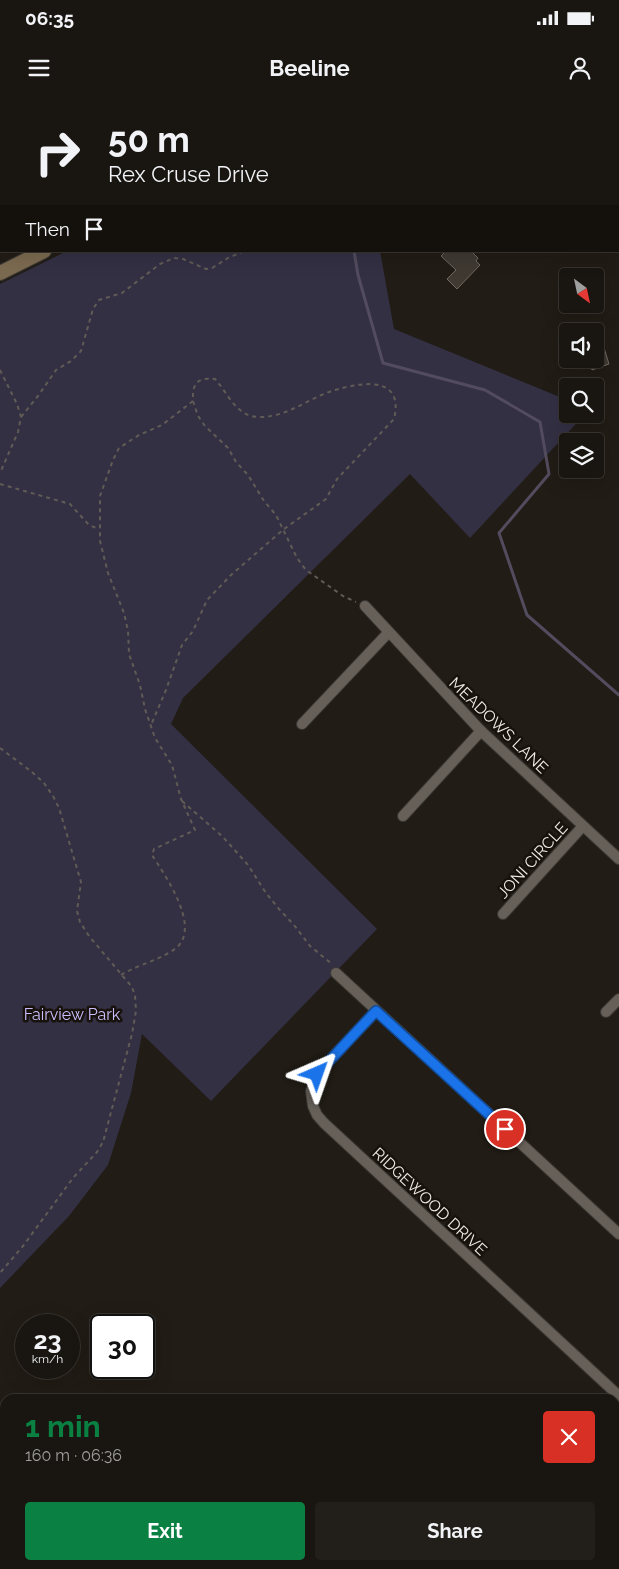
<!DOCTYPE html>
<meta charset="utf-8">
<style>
body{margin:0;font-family:Raleway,sans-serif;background:#221e19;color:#f1f3f6;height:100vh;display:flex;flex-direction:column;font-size:19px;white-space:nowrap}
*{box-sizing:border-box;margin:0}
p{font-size:16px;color:#9f9f9f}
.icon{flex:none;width:28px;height:28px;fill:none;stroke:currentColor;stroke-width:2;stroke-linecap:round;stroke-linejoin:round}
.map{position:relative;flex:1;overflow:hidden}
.drawer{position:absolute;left:0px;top:1294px;width:620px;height:176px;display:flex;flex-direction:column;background:#191510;border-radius:15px 15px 0 0;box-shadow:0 5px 20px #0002,0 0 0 1px #373430}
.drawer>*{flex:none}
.banner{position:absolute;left:0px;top:0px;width:620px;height:152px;box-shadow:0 5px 20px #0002,0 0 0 1px #373430;background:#191510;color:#f1f3f6;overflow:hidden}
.needle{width:32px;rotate:147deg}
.tools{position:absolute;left:559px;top:168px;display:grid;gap:10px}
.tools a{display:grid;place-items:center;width:45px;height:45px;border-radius:5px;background:#191510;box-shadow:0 5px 20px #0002,0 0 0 1px #373430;font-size:25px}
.speed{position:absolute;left:15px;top:1214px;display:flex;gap:10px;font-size:25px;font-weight:700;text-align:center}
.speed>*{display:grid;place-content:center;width:65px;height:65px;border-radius:50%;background:#191510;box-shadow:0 5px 20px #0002,0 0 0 1px #373430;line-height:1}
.speed small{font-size:12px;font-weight:400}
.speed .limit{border:2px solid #111;border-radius:8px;background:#fff;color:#111}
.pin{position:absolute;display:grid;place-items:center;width:42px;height:42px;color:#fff;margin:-21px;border:2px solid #fff;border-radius:50%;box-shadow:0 1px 5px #0007}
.me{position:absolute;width:55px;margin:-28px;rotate:43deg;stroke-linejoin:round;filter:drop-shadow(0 0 4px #0008)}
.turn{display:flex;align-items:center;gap:18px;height:105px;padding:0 25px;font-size:22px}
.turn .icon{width:65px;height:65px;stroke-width:2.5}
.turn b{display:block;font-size:35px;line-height:42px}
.then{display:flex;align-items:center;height:48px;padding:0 25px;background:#0003;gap:10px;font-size:19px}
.round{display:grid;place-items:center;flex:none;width:52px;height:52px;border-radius:5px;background:#221e19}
.head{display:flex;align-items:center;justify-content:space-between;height:85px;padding:0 25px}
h1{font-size:30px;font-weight:700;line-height:38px;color:#0b8043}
.cta{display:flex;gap:10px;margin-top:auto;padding:10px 25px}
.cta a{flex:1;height:58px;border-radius:5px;background:#0b8043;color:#fff;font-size:20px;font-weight:700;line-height:58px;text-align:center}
.cta a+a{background:#221e19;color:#f1f3f6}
.status{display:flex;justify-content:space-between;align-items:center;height:35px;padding:0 25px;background:#191510;direction:ltr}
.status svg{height:14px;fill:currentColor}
header{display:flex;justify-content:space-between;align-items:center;height:65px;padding:0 25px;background:#191510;font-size:22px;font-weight:700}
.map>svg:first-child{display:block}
.green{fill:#343044}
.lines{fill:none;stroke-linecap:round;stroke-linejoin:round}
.stream{stroke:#524c5e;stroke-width:3}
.building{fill:#3f3932;stroke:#6f6961}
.lane-casing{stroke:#3c3935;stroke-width:8}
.street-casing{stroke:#3c3935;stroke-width:12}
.secondary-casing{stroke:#3c3935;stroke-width:16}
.path{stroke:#605b55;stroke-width:2;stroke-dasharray:4 4;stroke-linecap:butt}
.lane{stroke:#666058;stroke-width:5}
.street{stroke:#666058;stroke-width:10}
.secondary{stroke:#7c6a50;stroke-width:14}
.route-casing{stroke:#114b97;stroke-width:12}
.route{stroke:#1a73e8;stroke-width:9}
.labels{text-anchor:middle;stroke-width:5;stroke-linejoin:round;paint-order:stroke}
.street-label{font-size:16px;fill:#efece7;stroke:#17120c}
.park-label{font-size:16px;fill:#cabffe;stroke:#17120c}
</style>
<div class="status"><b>06:35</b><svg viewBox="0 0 49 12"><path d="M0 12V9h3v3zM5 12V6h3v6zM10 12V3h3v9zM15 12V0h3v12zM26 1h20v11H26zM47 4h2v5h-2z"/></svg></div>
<header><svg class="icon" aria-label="menu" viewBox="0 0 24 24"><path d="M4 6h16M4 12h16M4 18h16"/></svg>Beeline<svg class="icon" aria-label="person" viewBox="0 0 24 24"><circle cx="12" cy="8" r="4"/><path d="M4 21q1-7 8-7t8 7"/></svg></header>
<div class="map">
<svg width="619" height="1469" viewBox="0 0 619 1469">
<rect width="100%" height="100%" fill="#211c15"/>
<!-- green -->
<polygon class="green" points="67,151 380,151 394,229 567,300 568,314 585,314 470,438 410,374 183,598 171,624 377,829 211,1001 142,934 131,993 108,1065 69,1116 0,1188 0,184"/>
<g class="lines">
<!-- stream -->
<g class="stream">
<polyline points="274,0 274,1"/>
<polyline points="354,151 358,175 383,263 485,290 540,322 549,374 499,433 527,515 619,595"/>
</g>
</g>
<!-- building -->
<g class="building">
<polygon points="446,151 471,151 478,158 476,161 480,165 457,189 447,179 456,170 441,156"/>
<polygon points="595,225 597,225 609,264 592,270 588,259 595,259"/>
</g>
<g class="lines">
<!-- lane casing -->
<g class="lane-casing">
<polyline id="lane" points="525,0 525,1"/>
</g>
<!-- street casing -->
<g class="street-casing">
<g id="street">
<polyline points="442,0 442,1"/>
<polyline points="601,0 601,1"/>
<polyline points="619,137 619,139"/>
<polyline points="365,506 481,631 619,759"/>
<polyline points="302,624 388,533"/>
<polyline points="403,716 481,631"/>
<polyline points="503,814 583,726"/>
<polyline points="336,873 619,1134"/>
<polyline points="376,911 317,974 311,991 313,1006 317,1015 324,1023 619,1296"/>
<polyline points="606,912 619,899"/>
</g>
</g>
<!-- secondary casing -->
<g class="secondary-casing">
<g id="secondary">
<polyline points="347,1 349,0"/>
<polyline points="0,173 44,151"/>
<polyline points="615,1389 619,1387"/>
<polyline points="454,1469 462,1465"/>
</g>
</g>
<!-- path -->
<g class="path">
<polyline points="0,270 17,304 21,317 18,332 0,373"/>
<polyline points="193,301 198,316 205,326 228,348 236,362 248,375 264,401 276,415 297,458 306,470 343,496 356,502"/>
<polyline points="21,317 38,296 56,270 71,261 81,251 93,209 99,200 122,193 160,164 174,158 183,159 206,169 212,168 228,158 244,151"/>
<polyline points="0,384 70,404 89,425 99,429"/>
<polyline points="0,648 32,672 44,683 53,696 59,708 81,782 77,811 80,822 89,836 132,887 135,896 136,911 132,934 103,1042 97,1052 73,1078 23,1146 0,1173"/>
<polyline points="182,701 223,737 248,765 266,793 279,809 294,825 310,846 332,864"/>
<path d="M121 875C139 864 161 860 176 848 202 827 164 774 152 755L154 749 195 730 181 699 172 665 155 638 145 609 140 585 129 554 128 531 124 513 108 473 100 441V396L113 360 119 348 139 335 162 325 193 301C192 284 197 277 215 279 228 293 236 317 259 317 288 318 312 295 339 289 367 281 404 278 394 319L337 379 326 399 284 429 231 475 207 500 193 531 182 545 166 590 151 625"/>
</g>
<!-- lane -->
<use href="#lane" class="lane"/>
<!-- street -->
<use href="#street" class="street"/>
<!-- secondary -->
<use href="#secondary" class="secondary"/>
</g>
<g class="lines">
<!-- route casing -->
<g class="route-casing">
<polyline id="route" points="317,974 376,911 505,1029"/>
</g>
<!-- route -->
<use href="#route" class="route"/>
</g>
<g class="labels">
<!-- street labels -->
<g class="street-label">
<text transform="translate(499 625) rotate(44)" y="6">MEADOWS LANE</text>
<text transform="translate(532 760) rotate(-48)" y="6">JONI CIRCLE</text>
<text transform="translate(430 1101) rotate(43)" y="6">RIDGEWOOD DRIVE</text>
</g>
<!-- park labels -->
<g class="park-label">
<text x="72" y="920">Fairview Park</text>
</g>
</g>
</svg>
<div class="tools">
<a><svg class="needle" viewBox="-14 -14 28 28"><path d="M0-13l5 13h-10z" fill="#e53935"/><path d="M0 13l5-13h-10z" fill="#9f9f9f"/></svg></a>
<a><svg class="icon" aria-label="sound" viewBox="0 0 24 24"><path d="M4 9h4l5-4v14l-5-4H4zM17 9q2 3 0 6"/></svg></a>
<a><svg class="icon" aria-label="search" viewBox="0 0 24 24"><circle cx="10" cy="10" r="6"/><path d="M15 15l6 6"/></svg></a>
<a><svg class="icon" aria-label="layers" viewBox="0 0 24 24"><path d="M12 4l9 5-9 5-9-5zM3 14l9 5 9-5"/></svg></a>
</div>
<div class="speed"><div>23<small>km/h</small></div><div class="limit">30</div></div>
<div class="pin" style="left:505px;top:1029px;background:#d93025"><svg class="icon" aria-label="arrive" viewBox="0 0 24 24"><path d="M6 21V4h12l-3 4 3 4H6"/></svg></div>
<svg class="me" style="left:317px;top:974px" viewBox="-20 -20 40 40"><path d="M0-17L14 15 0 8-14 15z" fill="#1a73e8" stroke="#fff" stroke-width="4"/></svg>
<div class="banner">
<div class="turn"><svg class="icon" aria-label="right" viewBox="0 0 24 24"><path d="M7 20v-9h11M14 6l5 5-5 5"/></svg><div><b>50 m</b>Rex Cruse Drive</div></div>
<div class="then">Then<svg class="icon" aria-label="arrive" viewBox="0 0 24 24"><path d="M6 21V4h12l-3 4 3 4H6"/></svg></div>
</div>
<section class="drawer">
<div class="head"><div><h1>1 min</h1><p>160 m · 06:36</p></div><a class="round" style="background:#d93025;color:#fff"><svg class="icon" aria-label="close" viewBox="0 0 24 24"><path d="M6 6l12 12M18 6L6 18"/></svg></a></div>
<div class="cta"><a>Exit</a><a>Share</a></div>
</section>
</div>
